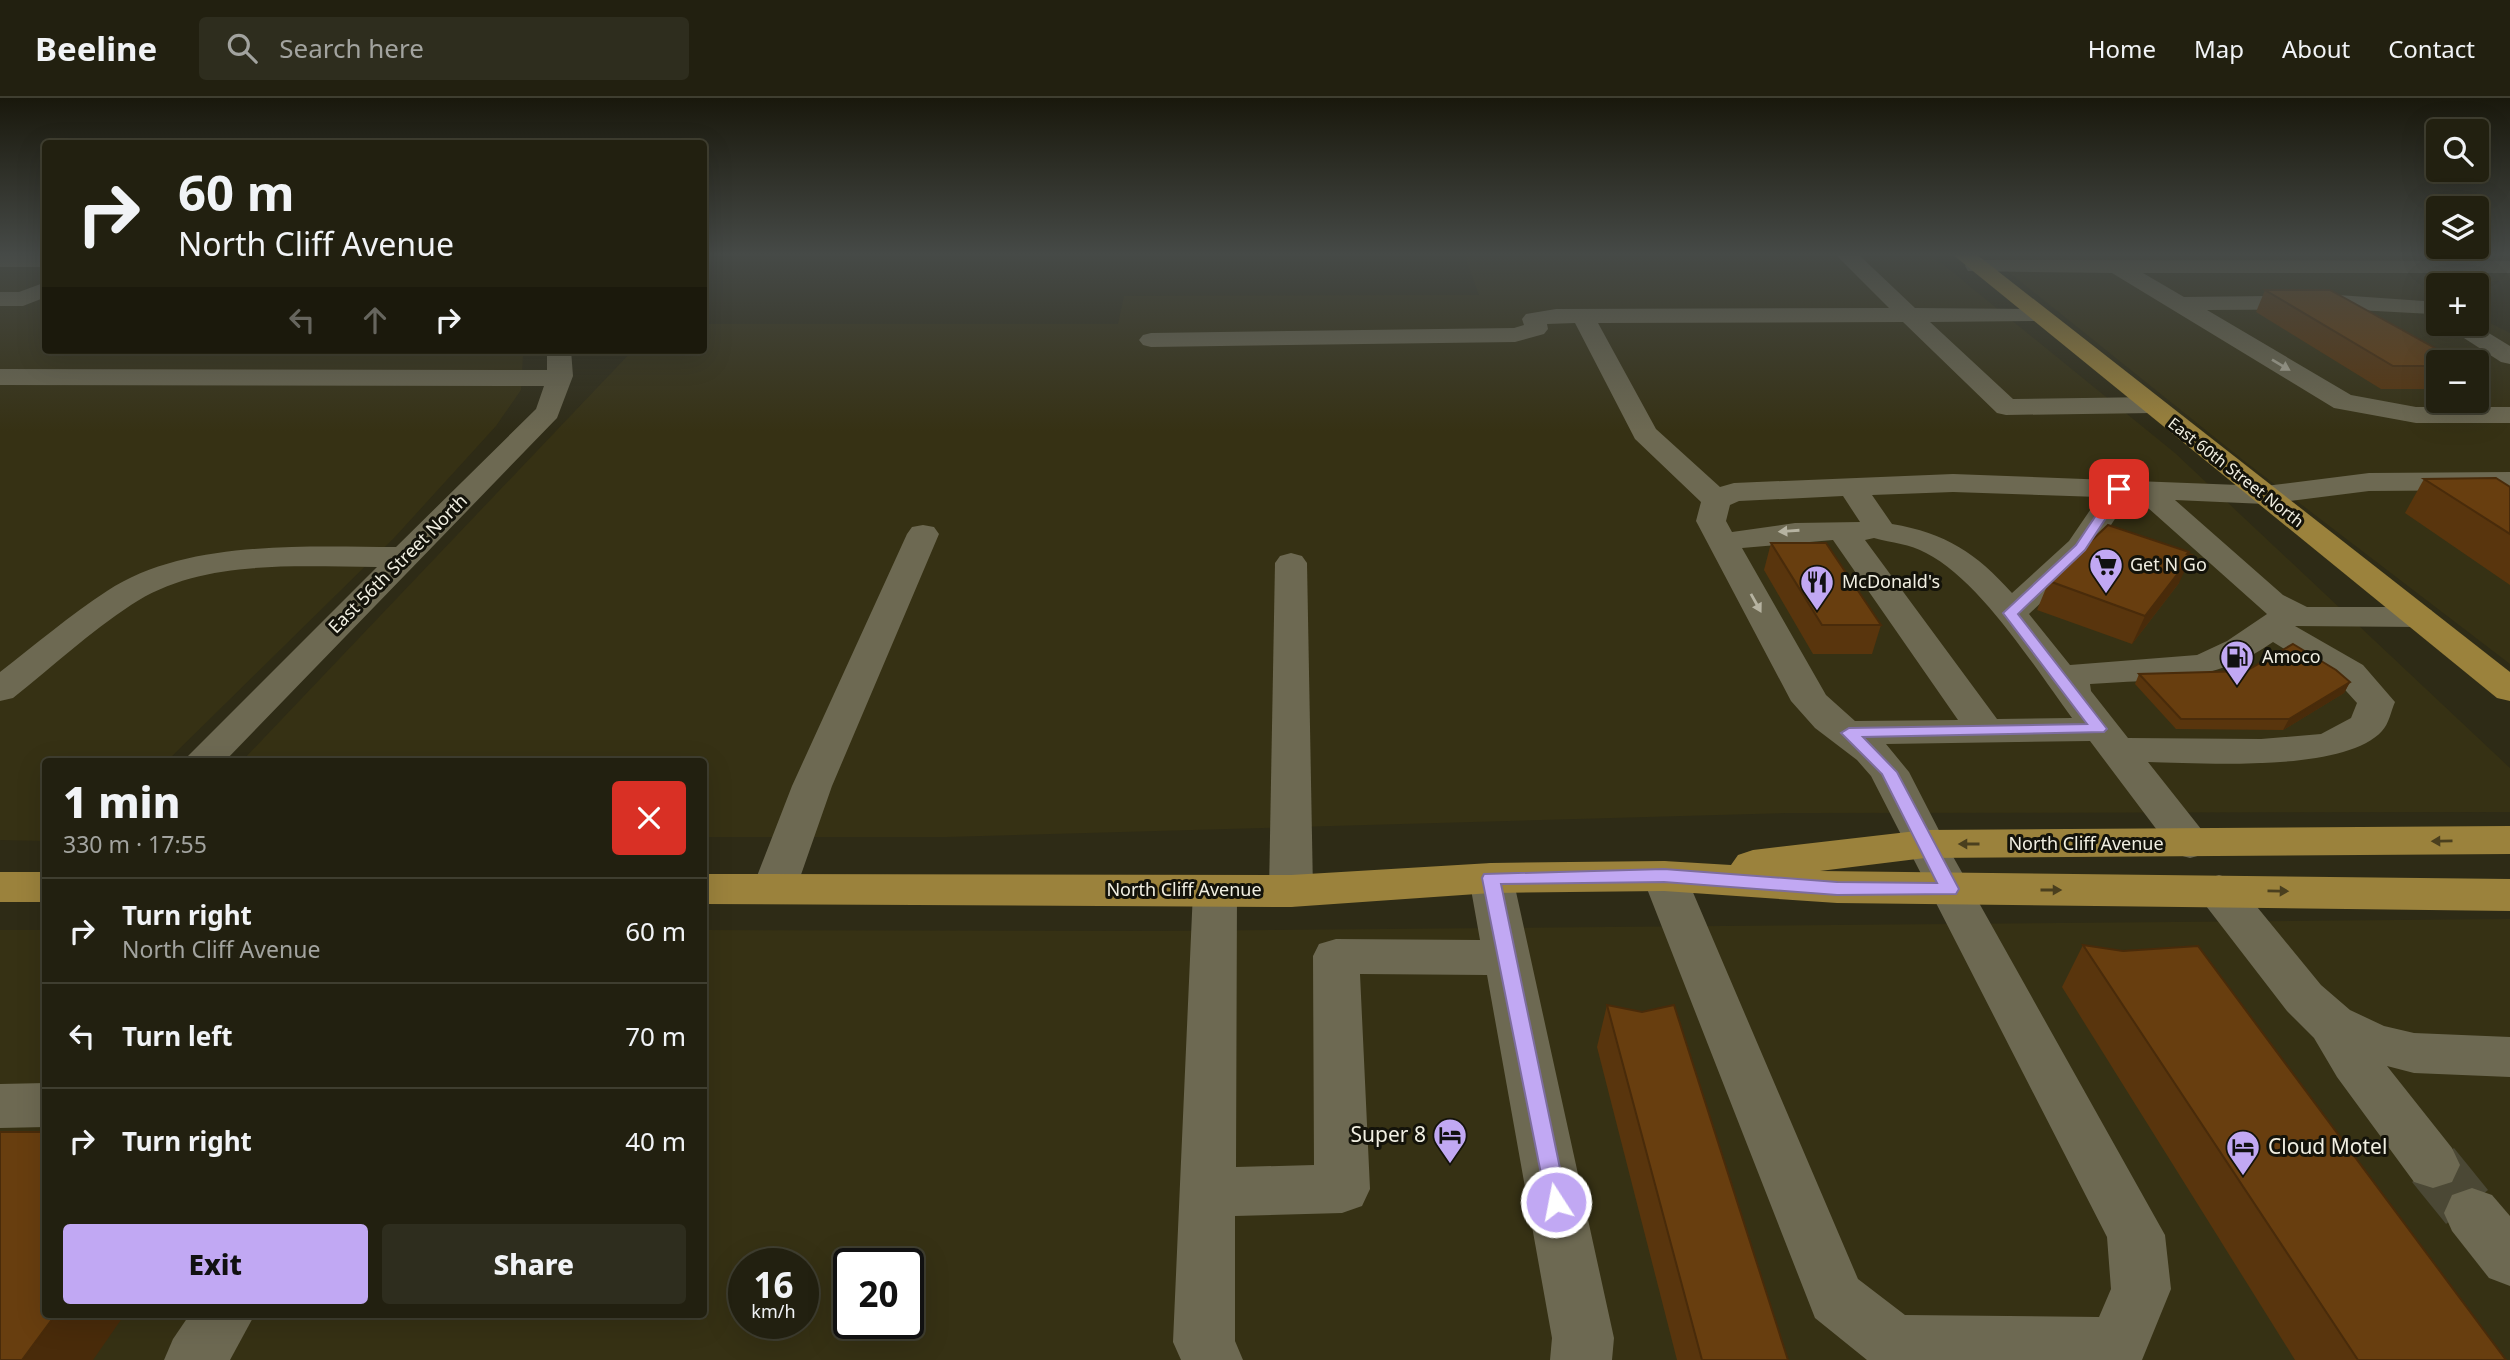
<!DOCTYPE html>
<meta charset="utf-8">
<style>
body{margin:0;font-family:"Noto Sans",sans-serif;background:#2e2d1e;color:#f1f3f6;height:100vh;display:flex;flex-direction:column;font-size:26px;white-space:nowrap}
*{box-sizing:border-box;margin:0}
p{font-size:23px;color:#a2a39f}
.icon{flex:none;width:38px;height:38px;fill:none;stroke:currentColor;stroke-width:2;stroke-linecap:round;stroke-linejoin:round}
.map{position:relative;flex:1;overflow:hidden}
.side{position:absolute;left:42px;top:660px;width:665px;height:560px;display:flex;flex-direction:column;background:#222010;border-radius:7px;box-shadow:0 7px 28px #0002,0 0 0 2px #3f3e30}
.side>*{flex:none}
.top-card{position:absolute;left:42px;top:42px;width:665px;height:214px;border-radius:7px;box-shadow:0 7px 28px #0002,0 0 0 2px #3f3e30;background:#222010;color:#f1f3f6;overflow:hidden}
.controls{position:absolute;left:2426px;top:21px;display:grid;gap:14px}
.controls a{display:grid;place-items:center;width:63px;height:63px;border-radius:7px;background:#222010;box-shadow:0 7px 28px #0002,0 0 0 2px #3f3e30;font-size:35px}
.speed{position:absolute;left:728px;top:1150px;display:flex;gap:14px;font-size:35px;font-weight:700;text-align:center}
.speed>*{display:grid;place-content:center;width:91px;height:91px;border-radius:50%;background:#222010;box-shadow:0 7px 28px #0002,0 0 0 2px #3f3e30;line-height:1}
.speed small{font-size:18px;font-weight:400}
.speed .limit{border:4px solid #111;border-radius:10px;background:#fff;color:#111}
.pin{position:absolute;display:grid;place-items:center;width:60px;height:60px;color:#fff;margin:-30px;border-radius:14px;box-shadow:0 4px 10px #0006}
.me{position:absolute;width:77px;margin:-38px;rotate:349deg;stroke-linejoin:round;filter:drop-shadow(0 0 5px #0008)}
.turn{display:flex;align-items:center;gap:24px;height:147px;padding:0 21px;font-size:32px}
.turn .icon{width:91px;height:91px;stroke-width:2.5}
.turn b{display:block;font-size:49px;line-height:60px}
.lanes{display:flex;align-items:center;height:66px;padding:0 21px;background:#0003;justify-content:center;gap:35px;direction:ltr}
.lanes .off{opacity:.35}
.round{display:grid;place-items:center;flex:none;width:74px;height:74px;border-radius:7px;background:#2e2d1e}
.overview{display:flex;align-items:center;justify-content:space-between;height:119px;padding:0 21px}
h1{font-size:42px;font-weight:800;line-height:52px}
.primary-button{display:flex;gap:14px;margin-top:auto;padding:14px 21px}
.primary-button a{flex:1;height:80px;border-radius:7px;background:#c1a8f3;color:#111;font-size:28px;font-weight:800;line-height:80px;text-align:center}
.primary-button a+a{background:#2e2d1e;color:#f1f3f6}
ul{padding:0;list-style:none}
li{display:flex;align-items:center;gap:21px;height:105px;padding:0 21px;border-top:2px solid #3f3e30}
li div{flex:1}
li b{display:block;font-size:26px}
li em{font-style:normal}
header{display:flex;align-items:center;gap:42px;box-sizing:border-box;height:98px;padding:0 35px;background:#222010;border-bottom:2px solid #3f3e30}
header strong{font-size:33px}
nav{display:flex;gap:38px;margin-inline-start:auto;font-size:24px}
.search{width:490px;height:63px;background:#2e2d1e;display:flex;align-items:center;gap:18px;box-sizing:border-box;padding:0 24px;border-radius:7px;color:#a2a39f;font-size:26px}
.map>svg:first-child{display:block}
.built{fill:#363114;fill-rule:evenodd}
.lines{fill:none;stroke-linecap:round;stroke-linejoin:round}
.minor-tunnel{stroke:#4b4835;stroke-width:54;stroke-dasharray:54 27;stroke-linecap:butt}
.minor{fill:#6d6952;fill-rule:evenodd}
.major{fill:#9b823c;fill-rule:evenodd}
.wall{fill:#59350d}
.shaded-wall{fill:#492b0a}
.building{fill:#683e0f;stroke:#492b0a;stroke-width:2}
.oneway{fill:#b6b3a1}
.oneway2{fill:#4a3f1e}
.route{fill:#c1a8f3;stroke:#7d6d9e;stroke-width:2}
.labels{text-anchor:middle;stroke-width:6;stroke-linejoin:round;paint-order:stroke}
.far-street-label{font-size:16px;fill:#f1efe2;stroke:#14130a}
.street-label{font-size:18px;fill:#f1efe2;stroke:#14130a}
.poi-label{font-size:18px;fill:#f1efe2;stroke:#14130a;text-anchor:start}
.near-poi-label{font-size:21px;fill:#f1efe2;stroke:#14130a;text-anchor:end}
</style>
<header>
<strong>Beeline</strong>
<div class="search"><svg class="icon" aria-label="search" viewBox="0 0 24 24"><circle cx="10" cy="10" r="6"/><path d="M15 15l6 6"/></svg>Search here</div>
<nav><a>Home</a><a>Map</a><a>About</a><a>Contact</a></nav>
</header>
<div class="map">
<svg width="2510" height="1262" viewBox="0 0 2510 1262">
<rect width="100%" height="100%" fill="#2e2b16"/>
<!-- built -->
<g class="built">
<polygon points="0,156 45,156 46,252 520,252 523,258 521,292 496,328 394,440 167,663 46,663 45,743 0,742"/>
<polygon points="1464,156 1930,156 2175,355 2510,670 2510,714 1786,715 947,739 704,739 704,663 242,663 633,252 704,252 704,226 1118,226 1124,198 1479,197"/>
<path d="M1986 156H2510V182L2438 187V226H2476V218L2510 235V566L2243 362ZM2438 264H2476V303H2438Z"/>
<path d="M2510 821V1262H0V832H45L46 1216H704V832L1157 833ZM744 1166H803V1225H744ZM849 1166H908V1225H849Z"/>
</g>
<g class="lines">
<!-- minor-tunnel -->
<polyline class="minor-tunnel" points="2433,1067 2472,1115"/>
<!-- minor -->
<g class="minor">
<path d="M1835 156H1858L1915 210 2045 211 2049 216 2045 221 2037 223 1930 224 2013 301 2152 299 2161 301 2165 307 2161 313 2152 315 2006 317 1997 315 1903 224 1598 225 1656 331 1720 389 1734 385 1953 376 2265 388 2369 375 2510 374V392L2369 393 2265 406 2175 402 2283 497 2307 509H2419L2431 512 2436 519 2431 526 2419 529 2295 528 2363 567 2395 604C2391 613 2389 626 2382 633 2344 675 2202 665 2148 664L2205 736 2211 746 2205 756 2190 760 2175 756 2090 643 1886 646 1909 674 1946 746 2165 1137 2171 1191 2142 1262H1867L1815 1220 1642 778 1648 767 1664 763 1680 767 1686 778 1858 1181 1905 1217 2099 1219 2111 1191 2107 1139 1871 678 1857 662 1815 630 1791 603 1696 423 1701 404 1635 341 1575 225 1547 226 1548 231 1544 236 1515 244 1151 249 1143 247 1139 242 1143 237 1151 235 1514 230 1524 227 1522 221 1526 216 1556 211 1889 210ZM1953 394 2099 399 2069 443 2012 495C1976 455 1946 435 1892 426L1872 397ZM1843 398 1860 424 1795 425 1732 434 1726 423 1730 407 1739 403ZM2128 401H2138L2267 516 2227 543 2197 557 2070 567 2029 516 2092 456ZM1874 440C1892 445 1910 446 1926 455 1981 483 2035 570 2072 620L1997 621 1865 442ZM1833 442 1958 622 1855 623 1826 597 1742 450ZM2273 544 2337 583 2357 605 2351 620 2321 636 2261 641 2128 640 2091 593 2090 586C2159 581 2214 586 2273 544Z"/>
<rect x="0" y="157" width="46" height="12"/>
<polygon points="1976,162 2510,163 2510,175 2143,175 2184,199 2338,197 2438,204 2438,214 2432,216 2338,211 2207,212 2351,297 2416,309 2510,309 2510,325 2416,325 2334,310 2112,175 1968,173 1965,168 1968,163"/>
<polygon points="46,184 46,199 23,208 0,208 0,194 19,194"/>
<polygon points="2446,226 2474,226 2510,248 2510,266 2501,264 2450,231"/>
<path d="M547 252H571L573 278 557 320 225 663H183L377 469C297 469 201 460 131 507 90 534 52 569 13 600L0 603V574C35 547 70 517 107 493 186 441 306 449 396 449L536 311 544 288 0 287V271L547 272Z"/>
<polygon points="923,427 934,429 939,436 832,688 796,791 790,802 774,806 758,802 752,791 792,688 907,436 912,429"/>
<polygon points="1291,455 1302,458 1307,465 1313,793 1307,804 1291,809 1275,804 1269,793 1275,465 1280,458"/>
<polygon points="1491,765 1507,769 1513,780 1614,1240 1612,1262 1550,1262 1552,1240 1487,877 1360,876 1370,1091 1362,1108 1342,1115 1235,1118 1235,1243 1243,1262 1181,1262 1173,1244 1193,793 1199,782 1215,777 1231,782 1237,793 1236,1069 1314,1067 1313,858 1319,846 1336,841 1480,842 1469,780 1475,769"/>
<polygon points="2219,777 2235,782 2321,887 2350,912 2384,928 2414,935 2510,939 2510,979 2414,975 2387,968 2452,1050 2460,1067 2452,1084 2433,1090 2414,1084 2337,979 2314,940 2287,913 2203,804 2197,793 2203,782"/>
<polygon points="46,985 46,1029 0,1030 0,986"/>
<polygon points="2472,1090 2492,1097 2510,1118 2510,1188 2489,1180 2452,1133 2444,1115 2452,1097"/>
<polygon points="190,1216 255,1216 230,1262 164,1262 173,1241"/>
</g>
<!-- major -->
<g class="major">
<polygon points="1952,156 1976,156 2510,574 2510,603 2497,600"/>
<polygon points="2510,728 2510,756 1925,760 1820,773 2510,781 2510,813 1837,805 1664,793 1491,795 1291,809 704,806 704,776 1291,777 1491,765 1664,763 1731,767 1738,757 1753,752 1925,732"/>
<rect x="0" y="774" width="46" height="30"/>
</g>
</g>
<!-- wall -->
<g class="wall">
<polygon points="2265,192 2438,264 2438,291 2381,291 2256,214"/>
<polygon points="2424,381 2510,389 2510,487 2405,415"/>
<polygon points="1771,445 1881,527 1872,556 1813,556 1764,472"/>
<polygon points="2049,483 2179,485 2132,546 2037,512"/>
<polygon points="2139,576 2350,584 2344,595 2283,632 2176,631 2135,586"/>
<polygon points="2083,847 2506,1262 2295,1262 2062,889"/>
<polygon points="1607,907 1788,1262 1677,1262 1597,949"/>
</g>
<!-- shaded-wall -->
<g class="shaded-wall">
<polygon points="2192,457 2179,485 2132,546 2145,518"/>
<polygon points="2350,584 2344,595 2283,632 2289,621"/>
<polygon points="56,1216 125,1216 93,1262 22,1262"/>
</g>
<!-- building -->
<g class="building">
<polygon points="2265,192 2330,192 2460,264 2438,264 2438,268 2393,268"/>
<polygon points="2496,380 2510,389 2510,436 2424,381"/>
<polygon points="2108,427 2189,454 2187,456 2192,457 2145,518 2049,483"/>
<polygon points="1771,445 1826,445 1881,527 1822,527"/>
<polygon points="2293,546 2336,572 2350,584 2289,621 2181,621 2139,576 2246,573"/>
<polygon points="2083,847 2123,853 2198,848 2506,1262 2358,1262"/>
<polygon points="1607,907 1642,914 1674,907 1788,1262 1702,1262"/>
<polygon points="0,1034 46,1034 46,1216 56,1216 22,1262 0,1262"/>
</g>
<!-- one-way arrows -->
<defs><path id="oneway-solid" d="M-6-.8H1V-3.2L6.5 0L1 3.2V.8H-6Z" transform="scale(1.75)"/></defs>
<g class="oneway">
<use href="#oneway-solid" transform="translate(2281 267) rotate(31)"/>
<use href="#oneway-solid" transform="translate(1789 433) rotate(176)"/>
<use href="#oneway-solid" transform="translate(1756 505) rotate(61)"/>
</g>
<g class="oneway2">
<use href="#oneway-solid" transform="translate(2442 743) rotate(179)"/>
<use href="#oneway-solid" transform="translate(1969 746) rotate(180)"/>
<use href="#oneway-solid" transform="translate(2051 792)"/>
<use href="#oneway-solid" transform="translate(2278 793) rotate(1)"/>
</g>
<!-- sky -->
<linearGradient id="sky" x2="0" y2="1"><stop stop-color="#19180c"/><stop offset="0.47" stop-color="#464a47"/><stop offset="1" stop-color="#464a47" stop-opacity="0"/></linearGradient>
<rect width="2510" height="333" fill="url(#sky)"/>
<!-- route -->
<polygon class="route" points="2119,387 2125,391 2085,452 2018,516 2104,627 2107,631 2104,634 1863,639 1897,674 1959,791 1956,796 1837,797 1664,784 1501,786 1567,1104 1564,1111 1556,1114 1548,1111 1482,780 1484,776 1664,771 1837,784 1937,785 1882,676 1841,635 1849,630 2087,626 2003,515 2076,447 2115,389"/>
<!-- icons -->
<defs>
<g id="supermarket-pin" transform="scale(1.75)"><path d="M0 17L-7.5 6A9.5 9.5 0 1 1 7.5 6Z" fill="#c1a8f3" stroke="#14130a"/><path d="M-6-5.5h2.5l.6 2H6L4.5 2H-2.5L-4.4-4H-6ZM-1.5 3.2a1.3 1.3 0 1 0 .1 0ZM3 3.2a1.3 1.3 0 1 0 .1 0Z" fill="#111"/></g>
<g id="restaurant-pin" transform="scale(1.75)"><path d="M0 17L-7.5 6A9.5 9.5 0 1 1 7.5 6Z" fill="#c1a8f3" stroke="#14130a"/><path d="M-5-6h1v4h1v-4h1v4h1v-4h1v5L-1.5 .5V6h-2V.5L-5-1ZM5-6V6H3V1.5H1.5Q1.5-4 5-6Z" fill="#111"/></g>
<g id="fuel-pin" transform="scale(1.75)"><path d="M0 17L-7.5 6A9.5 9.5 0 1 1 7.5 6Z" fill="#c1a8f3" stroke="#14130a"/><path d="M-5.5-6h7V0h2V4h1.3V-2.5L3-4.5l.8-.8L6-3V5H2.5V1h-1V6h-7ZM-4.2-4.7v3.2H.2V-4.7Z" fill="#111"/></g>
<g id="hotel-pin" transform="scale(1.75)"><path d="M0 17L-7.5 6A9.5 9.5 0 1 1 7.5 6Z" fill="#c1a8f3" stroke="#14130a"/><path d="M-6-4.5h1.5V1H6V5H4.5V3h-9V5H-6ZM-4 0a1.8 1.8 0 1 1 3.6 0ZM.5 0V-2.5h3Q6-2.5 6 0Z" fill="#111"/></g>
</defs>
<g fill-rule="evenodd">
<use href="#supermarket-pin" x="2106" y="467"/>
<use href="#restaurant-pin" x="1817" y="484"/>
<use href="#fuel-pin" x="2237" y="559"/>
<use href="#hotel-pin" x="1450" y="1037"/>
<use href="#hotel-pin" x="2243" y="1049"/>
</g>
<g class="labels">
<!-- far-street labels -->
<g class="far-street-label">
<text transform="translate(2236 374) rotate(38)" y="6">East 60th Street North</text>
</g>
<!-- street labels -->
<g class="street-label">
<text transform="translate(398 466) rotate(-45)" y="6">East 56th Street North</text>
<text x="2086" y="752">North Cliff Avenue</text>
<text x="1184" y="798">North Cliff Avenue</text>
</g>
<!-- poi labels -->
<g class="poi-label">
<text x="2130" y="473">Get N Go</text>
<text x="1842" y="490">McDonald's</text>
<text x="2262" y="565">Amoco</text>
</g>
<!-- near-poi labels -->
<g class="near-poi-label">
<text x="1426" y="1044">Super 8</text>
<text x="2268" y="1056" text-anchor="start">Cloud Motel</text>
</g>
</g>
</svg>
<div class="controls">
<a><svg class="icon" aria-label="search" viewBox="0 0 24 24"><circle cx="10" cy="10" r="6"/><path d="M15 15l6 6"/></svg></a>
<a><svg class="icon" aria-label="layers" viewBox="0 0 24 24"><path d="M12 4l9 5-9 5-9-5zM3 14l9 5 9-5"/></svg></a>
<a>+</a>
<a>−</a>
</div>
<div class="speed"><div>16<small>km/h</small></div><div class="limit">20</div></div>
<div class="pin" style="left:2119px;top:391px;background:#d93025"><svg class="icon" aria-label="arrive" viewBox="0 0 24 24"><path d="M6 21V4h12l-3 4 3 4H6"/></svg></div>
<svg class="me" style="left:1556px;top:1104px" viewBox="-20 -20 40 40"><circle r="17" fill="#c1a8f3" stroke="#fff" stroke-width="3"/><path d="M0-11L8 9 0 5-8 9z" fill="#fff"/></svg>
<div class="top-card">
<div class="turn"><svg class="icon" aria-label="right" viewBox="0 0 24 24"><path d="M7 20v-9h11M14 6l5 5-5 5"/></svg><div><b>60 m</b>North Cliff Avenue</div></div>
<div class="lanes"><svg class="icon off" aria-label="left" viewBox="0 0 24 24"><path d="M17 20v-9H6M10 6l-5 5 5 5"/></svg><svg class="icon off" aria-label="ahead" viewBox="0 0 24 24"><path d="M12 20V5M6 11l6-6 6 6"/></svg><svg class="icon" aria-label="right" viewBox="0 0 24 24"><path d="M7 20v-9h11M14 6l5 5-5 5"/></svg></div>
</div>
<section class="side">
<div class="overview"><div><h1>1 min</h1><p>330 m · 17:55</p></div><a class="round" style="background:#d93025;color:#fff"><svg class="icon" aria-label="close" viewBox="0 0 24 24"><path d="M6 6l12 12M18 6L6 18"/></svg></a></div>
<ul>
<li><svg class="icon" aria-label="right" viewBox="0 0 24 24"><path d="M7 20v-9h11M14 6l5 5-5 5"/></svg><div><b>Turn right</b><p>North Cliff Avenue</p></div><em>60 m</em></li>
<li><svg class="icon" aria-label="left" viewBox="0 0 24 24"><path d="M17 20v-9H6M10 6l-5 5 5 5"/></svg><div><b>Turn left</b></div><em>70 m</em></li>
<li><svg class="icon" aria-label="right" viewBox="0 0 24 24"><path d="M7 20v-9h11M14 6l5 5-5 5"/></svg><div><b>Turn right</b></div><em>40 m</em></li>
</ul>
<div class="primary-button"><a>Exit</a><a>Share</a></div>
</section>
</div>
